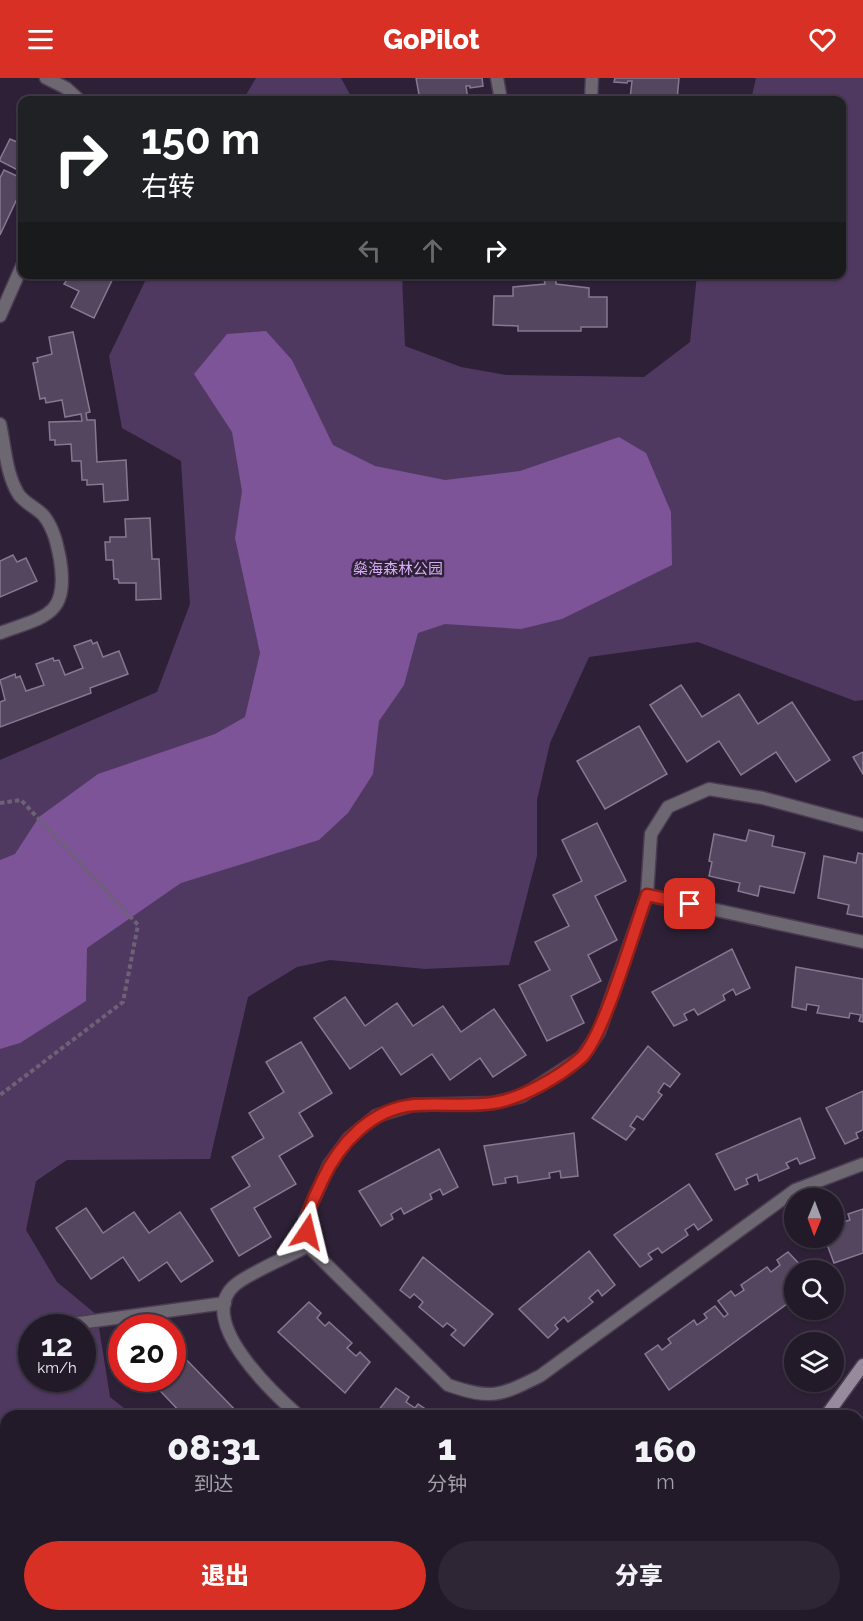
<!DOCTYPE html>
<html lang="zh">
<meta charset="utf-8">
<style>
body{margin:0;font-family:Raleway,"Noto Sans SC",sans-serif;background:#2e2635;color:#f1f3f6;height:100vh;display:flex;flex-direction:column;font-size:22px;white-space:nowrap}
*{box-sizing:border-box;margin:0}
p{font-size:20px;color:#a2a0a8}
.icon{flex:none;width:33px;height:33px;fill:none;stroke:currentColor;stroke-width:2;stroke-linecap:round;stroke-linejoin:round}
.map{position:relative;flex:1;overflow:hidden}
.sheet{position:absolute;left:0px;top:1332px;width:864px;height:212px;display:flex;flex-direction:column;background:#221929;border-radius:18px 18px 0 0;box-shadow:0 2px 4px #0004,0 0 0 2px #3f3846}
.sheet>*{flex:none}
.banner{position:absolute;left:18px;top:18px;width:828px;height:183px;border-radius:12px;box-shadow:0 2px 4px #0004,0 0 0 2px #3f3846;background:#202124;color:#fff;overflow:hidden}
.needle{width:39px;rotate:181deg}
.buttons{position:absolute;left:784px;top:1110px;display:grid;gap:12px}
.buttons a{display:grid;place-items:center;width:60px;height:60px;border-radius:50%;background:#221929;box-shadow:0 2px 4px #0004,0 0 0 2px #3f3846;font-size:30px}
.speed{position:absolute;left:18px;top:1236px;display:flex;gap:12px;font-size:30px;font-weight:700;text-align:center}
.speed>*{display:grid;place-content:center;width:78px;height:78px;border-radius:50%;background:#221929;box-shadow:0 2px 4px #0004,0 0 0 2px #3f3846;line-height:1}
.speed small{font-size:15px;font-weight:400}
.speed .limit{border:9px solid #d22;background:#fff;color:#111}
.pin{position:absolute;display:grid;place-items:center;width:51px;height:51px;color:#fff;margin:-26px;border-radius:12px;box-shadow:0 3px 9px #0006}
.me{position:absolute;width:66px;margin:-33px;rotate:10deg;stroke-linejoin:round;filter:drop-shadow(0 0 4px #0008)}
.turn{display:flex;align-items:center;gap:21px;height:126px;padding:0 24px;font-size:27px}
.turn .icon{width:78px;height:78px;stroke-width:2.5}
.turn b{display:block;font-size:42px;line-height:51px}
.lanes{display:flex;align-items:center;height:57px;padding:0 24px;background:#0003;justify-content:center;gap:30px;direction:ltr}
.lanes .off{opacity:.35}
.eta{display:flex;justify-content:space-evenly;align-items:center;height:102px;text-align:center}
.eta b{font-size:36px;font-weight:800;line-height:42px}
.action{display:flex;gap:12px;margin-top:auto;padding:12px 24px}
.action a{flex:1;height:69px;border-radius:36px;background:#d93025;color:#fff;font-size:24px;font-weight:800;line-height:69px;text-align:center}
.action a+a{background:#2e2635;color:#f1f3f6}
header{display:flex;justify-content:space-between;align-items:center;height:78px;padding:0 24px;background:#d93025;color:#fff;font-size:27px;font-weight:800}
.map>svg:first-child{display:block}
.green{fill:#503961;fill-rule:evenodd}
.water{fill:#7c5497}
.building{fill:#54465e;stroke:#877892;stroke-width:1.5}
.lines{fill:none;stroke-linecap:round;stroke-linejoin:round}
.lane-casing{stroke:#4a3d52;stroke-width:15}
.secondary-casing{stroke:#4a3d52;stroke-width:15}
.path{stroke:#6d6275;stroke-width:4;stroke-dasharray:4.5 3;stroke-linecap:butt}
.lane{stroke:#6d6772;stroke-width:12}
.secondary{stroke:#958b9d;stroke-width:12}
.route-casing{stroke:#8d1f18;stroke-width:15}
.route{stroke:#d93025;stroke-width:10}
.labels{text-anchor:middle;stroke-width:5;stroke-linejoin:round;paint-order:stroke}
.park-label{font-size:15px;fill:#d8adf8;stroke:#2e2137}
</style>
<header><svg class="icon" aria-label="menu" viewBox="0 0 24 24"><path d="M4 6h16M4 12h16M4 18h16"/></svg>GoPilot<svg class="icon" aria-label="heart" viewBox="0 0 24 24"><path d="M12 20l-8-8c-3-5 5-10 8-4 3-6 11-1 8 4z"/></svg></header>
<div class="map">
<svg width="863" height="1543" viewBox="0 0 863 1543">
<rect width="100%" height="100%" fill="#2e2137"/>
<!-- green -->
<g class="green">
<polygon points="256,0 341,0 353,22 243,22"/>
<path d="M756 0H863V622L855 623 698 564 589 579 550 665 537 722V778L509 887 425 891 330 882 297 889 248 919 210 1081 67 1082 36 1103 26 1152 57 1204 97 1237 110 1319 134 1338H6V1538H419L424 1543H0V682L157 614 190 526 181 383 122 350 109 278 148 197H402L405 268 461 289 506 297 644 299 690 264 697 197 842 196V22H751ZM32 1250H82V1300H32Z"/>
<polygon points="863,1348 863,1521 858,1543 807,1543 806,1538 858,1538 858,1357"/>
</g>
<!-- water -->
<g class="water">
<polygon points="266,253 292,282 333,367 375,388 445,402 520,393 619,359 646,375 671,434 672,487 562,541 521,551 445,546 418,555 404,607 379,643 373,696 348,735 319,762 181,805 87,870 86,923 20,965 0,971 0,782 15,776 39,739 98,696 215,656 245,639 260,575 235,460 242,413 232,354 194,296 227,256"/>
<polygon points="0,1393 6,1398 6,1538 153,1538 159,1543 0,1543"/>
</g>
<!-- building -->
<g class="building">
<polygon points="416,0 482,0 483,8 470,10 470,8 466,8 468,22 420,22"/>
<polygon points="615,0 679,0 677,22 634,22 630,21 632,3 628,3 627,5 614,4"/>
<polygon points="22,54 22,110 0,157 0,100 4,92 19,99 22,94 0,83 0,81 10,61 17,64"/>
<polygon points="64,196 115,196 94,240 71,229 79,213 64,206 67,202 63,200"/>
<polygon points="543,196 556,196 556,206 589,210 589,219 607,219 607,249 581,249 581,253 518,253 518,248 493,247 494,218 513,218 513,209 545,206"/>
<polygon points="73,254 90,334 86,335 87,342 95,342 97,384 126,382 128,422 104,424 103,406 87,407 87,402 82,402 81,383 72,383 71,366 55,367 55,362 50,362 49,344 82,343 81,336 65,339 62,322 46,325 45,320 40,321 33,285 38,284 37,280 52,276 49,259"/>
<polygon points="150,440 152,481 159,481 161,521 136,522 136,505 119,505 118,501 114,501 113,482 106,482 105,464 110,464 110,459 126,459 125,441"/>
<polygon points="13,477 17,484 26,480 37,503 0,519 0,483"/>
<polygon points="91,562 93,566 97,564 103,579 119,573 128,596 90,610 91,615 0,649 0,624 5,622 0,602 15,596 16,600 20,598 26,613 44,607 36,586 53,580 54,583 59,582 65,597 83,590 74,568"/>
<polygon points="681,607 702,639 739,616 758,646 792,624 830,682 796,704 776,674 741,697 719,663 687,684 650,627"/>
<polygon points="639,648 667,696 605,731 577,683"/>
<polygon points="863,674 863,696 853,679"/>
<polygon points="597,745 626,803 595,818 617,862 588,877 601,903 571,918 584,945 547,963 519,907 550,892 535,864 569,848 553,817 582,803 562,762"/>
<polygon points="749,752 774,758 772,768 805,775 794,815 760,808 758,818 738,813 740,805 709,798 712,784 709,783 714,756 746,763"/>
<polygon points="858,775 863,776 863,839 847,836 849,827 818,820 824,778 856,785"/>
<polygon points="732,871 750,910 736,917 733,911 723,917 725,922 698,937 694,931 684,936 687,942 674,948 652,914"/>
<polygon points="796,889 863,901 863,944 859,943 861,937 850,935 849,940 817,935 819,928 807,926 806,932 792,929"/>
<polygon points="345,919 365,948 397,925 413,948 443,928 461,954 494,931 526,977 493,999 480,980 450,1002 432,976 401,997 382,969 350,991 314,940"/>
<polygon points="301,964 332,1015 299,1035 313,1058 279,1078 296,1106 254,1130 271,1159 239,1178 211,1131 250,1108 232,1079 264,1060 249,1035 284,1014 266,984"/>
<polygon points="648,968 680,996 670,1009 664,1005 658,1014 662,1017 643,1042 637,1038 630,1048 635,1051 626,1062 592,1040"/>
<polygon points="863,1013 863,1052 856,1055 858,1060 845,1066 826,1030"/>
<polygon points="800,1040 815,1080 800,1086 797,1080 786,1085 789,1090 759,1103 757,1096 746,1101 748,1106 735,1112 716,1076"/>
<polygon points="574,1055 578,1098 561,1100 560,1093 549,1095 550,1100 518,1105 517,1098 505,1100 506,1105 493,1107 484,1068"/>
<polygon points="439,1071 458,1109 443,1117 440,1111 430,1116 432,1121 404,1136 401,1130 391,1136 393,1141 381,1148 359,1113"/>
<polygon points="689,1106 712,1142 698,1152 694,1146 685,1152 688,1157 662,1175 658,1170 648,1176 652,1181 640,1189 614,1157"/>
<polygon points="86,1130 103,1155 134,1134 149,1155 180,1134 213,1183 181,1204 167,1184 139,1203 123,1179 91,1201 56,1150"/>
<polygon points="863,1131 863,1175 834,1185 825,1161 834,1160 834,1140 837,1139 839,1145 850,1142 848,1136"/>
<polygon points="589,1173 615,1207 602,1218 598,1212 589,1220 593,1224 568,1244 564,1239 555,1247 558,1251 548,1260 519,1231"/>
<polygon points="788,1174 805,1192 795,1192 795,1220 669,1312 645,1276 658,1267 662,1272 671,1265 668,1261 694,1242 697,1247 707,1240 704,1236 715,1228 724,1239 728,1236 718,1223 731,1213 735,1218 744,1212 741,1207 767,1189 771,1194 780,1187 777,1182"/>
<polygon points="423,1179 493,1236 464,1268 451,1257 456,1252 447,1245 443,1249 419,1229 423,1224 414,1216 410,1220 400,1212"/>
<polygon points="309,1224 321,1235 317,1240 325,1248 329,1244 352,1265 347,1270 356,1278 360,1274 370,1284 345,1315 278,1254"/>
<polygon points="176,1271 241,1338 184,1338 148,1300 172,1300 172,1274"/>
<polygon points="396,1310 409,1319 406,1324 415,1330 418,1326 436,1338 374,1338"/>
<polygon points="517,1538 664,1538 609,1543 518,1543"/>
</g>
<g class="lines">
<!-- lane casing -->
<g class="lane-casing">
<g id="lane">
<polyline points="46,0 66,10 79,22"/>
<polyline points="497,0 501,22"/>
<polyline points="591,22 592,0"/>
<polyline points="0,238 22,188"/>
<path d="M0 346C5 368 6 397 19 417 26 426 37 430 44 438 54 451 57 466 60 481 69 538 46 538 0 555"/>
<path d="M863 747 763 720 709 711 668 729 651 756 647 817 599 954 582 979 522 1018 493 1025 412 1027 376 1038 349 1060 329 1087 305 1141 308 1168 448 1307C492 1322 500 1318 540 1298L795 1112 863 1086"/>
<polyline points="647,817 863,864"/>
<polyline points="72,1246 225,1225"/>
<path d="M299 1338C274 1316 194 1242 235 1207 249 1195 290 1178 308 1168"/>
</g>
</g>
<!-- secondary casing -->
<g class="secondary-casing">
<g id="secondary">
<polyline points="826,1338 863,1287"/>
<polyline points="778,1538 779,1543"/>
</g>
</g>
<!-- path -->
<g class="path">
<polyline points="0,725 21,722 138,847 123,924 0,1017"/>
<polyline points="0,1356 6,1361"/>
<polyline points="200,1538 206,1543"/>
</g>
<!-- lane -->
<use href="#lane" class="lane"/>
<!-- secondary -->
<use href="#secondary" class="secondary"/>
</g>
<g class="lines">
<!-- route casing -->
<g class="route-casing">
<path id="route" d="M307 1154C305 1135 314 1121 322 1103 339 1066 372 1030 415 1027 441 1025 467 1029 493 1025 521 1021 559 999 581 980 604 959 634 851 647 817L690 826"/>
</g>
<!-- route -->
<use href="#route" class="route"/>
</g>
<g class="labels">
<!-- park labels -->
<g class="park-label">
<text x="398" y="496">燊海森林公园</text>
</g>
</g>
</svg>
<div class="buttons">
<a><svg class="needle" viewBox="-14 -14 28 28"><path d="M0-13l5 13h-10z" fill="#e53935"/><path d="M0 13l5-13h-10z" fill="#a2a0a8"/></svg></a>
<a><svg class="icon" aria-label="search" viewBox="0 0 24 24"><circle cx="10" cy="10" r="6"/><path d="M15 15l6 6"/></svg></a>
<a><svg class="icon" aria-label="layers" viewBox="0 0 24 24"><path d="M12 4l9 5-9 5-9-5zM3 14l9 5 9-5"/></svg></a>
</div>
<div class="speed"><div>12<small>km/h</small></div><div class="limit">20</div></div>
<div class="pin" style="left:690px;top:826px;background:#d93025"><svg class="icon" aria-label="arrive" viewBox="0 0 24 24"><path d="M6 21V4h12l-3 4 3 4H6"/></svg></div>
<svg class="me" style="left:307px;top:1154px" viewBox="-20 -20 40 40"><path d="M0-17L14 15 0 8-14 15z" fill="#d93025" stroke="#fff" stroke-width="4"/></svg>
<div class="banner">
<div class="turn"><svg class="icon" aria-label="right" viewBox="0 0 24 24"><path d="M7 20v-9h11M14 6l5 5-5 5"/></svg><div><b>150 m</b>右转</div></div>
<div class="lanes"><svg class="icon off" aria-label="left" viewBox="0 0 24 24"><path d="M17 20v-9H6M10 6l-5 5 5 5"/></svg><svg class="icon off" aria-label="ahead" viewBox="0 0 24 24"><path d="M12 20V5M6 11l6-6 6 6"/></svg><svg class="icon" aria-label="right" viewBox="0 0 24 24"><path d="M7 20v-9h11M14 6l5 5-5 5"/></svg></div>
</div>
<section class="sheet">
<div class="eta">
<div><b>08:31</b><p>到达</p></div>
<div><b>1</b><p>分钟</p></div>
<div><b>160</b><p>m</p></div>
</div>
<div class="action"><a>退出</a><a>分享</a></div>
</section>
</div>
